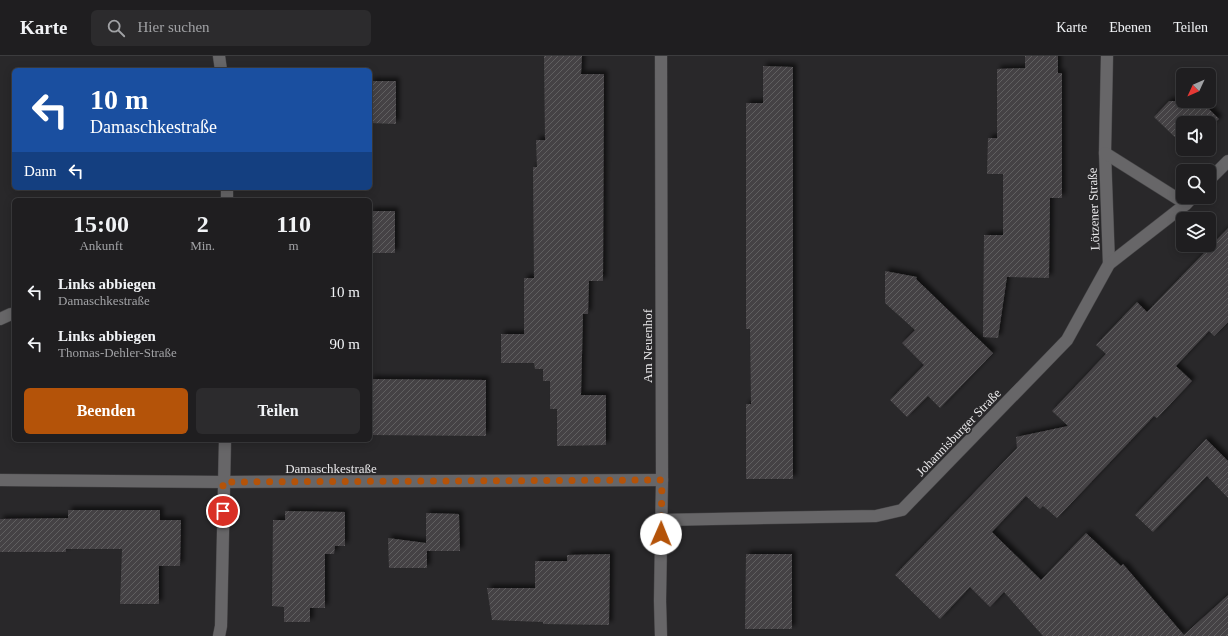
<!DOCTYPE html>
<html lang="de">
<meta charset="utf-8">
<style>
body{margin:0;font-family:Georgia,serif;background:#2c2b2d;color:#f1f3f6;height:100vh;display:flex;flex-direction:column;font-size:15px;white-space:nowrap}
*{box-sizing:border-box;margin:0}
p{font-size:13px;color:#a1a2a5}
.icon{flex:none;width:22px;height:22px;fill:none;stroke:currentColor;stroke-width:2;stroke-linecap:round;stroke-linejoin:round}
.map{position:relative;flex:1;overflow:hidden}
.side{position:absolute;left:12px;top:142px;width:360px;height:244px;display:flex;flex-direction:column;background:#1f1e20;border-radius:6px;box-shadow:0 2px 10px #0003,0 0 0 1px #3c3c3e}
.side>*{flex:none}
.top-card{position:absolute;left:12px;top:12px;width:360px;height:122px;border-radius:6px;box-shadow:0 2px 10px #0003,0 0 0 1px #3c3c3e;background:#1a4fa0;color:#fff;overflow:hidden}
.needle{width:26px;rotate:226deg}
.controls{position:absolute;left:1176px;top:12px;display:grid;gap:8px}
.controls a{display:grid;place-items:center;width:40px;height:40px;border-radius:6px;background:#1f1e20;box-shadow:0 2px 10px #0003,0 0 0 1px #3c3c3e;font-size:20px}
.pin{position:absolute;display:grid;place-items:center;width:34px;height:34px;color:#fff;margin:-17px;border:2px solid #fff;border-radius:50%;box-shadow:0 1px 4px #0007}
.me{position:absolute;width:44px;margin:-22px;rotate:1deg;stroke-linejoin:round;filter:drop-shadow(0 0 3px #0008)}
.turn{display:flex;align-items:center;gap:14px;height:84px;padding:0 12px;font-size:18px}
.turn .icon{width:52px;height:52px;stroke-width:2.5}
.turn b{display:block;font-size:28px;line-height:34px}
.then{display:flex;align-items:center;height:38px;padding:0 12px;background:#0003;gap:8px;font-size:15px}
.eta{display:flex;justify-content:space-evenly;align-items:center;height:68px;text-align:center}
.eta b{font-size:24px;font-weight:700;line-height:28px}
.button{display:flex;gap:8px;margin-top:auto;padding:8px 12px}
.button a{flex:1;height:46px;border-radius:6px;background:#b45309;color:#fff;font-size:16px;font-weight:700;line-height:46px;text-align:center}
.button a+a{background:#2c2b2d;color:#f1f3f6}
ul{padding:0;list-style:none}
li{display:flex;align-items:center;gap:12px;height:52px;padding:0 12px}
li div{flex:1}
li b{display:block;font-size:15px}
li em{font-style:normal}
header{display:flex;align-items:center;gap:24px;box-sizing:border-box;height:56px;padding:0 20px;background:#1f1e20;border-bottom:1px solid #3c3c3e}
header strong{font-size:19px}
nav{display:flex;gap:22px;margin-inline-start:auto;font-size:14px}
.search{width:280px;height:36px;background:#2c2b2d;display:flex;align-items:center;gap:10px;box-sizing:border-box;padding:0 14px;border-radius:6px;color:#a1a2a5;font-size:15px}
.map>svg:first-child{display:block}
.building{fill:url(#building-hatch);filter:url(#shadow)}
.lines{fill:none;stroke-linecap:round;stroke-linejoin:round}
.minor-casing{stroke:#454446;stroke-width:13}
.minor{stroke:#676668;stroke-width:12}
.route{stroke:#b45309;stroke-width:7;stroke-dasharray:0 12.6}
.labels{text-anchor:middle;stroke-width:3.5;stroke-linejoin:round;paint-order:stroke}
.street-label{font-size:13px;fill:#e8e7e9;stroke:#29282a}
</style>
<header>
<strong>Karte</strong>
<div class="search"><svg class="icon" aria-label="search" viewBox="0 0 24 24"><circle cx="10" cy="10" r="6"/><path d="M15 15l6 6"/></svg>Hier suchen</div>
<nav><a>Karte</a><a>Ebenen</a><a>Teilen</a></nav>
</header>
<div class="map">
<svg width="1228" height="580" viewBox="0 0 1228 580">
<defs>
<pattern id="building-hatch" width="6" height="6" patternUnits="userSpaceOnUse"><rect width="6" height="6" fill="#454345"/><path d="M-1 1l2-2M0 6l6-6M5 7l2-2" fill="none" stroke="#605e60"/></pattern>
<filter id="shadow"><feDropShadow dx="3.5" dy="-3.5" stdDeviation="2" flood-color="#0009"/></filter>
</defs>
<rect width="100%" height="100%" fill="#29282a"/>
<!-- building -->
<g class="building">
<polygon points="544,0 582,0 581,18 604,18 603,225 589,225 588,258 583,258 581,339 606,339 606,389 557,390 557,353 550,353 550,325 543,325 543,313 535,313 534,307 501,307 501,278 524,278 524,222 534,222 533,111 537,111 536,84 545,84"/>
<polygon points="1025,0 1058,0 1058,17 1062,17 1062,142 1050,142 1049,222 1007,221 998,282 983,281 984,179 1003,179 1003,118 987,118 988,82 997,82 997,13 1025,12"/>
<polygon points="763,10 793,11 793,423 746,423 746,348 751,348 750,273 746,273 746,47 763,47"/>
<polygon points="370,25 396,25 396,68 370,67"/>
<polygon points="1169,45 1201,45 1219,63 1209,72 1209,67 1183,67 1183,89 1154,61"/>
<rect x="370" y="155" width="25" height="42"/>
<polygon points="1228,172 1228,266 1214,280 1209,275 1176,310 1192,325 1157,362 1154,360 1057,462 1043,450 1040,453 1026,440 992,476 1041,524 1086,477 1121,510 1123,508 1184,579 1228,539 1228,580 1043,580 1004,536 990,551 970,531 940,563 895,519 1017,392 1016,381 1068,370 1052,355 1106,298 1096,289 1137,246 1147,256"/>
<polygon points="885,215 917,221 916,223 993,297 940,352 928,340 907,361 890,344 924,309 902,287 915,274 885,247"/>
<polygon points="370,323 486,324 486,380 370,379"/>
<polygon points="1206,383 1228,405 1228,442 1207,420 1153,476 1135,459"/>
<polygon points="68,454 160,454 160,464 181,464 180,510 159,510 159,548 120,548 122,493 66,493 66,496 0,496 0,463 68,462"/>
<polygon points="285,455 345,456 345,490 335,490 334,498 325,498 325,552 310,552 310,566 284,566 284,551 272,550 273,464 285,464"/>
<polygon points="426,457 459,458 460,495 427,495 427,512 389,512 388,482 426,487"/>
<polygon points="610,498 609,569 543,568 543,566 492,564 487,532 535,532 535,505 567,505 567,499"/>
<polygon points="746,498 792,498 792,573 745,573"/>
</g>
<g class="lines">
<!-- minor casing -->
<g class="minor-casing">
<g id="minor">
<polyline points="219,0 221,14"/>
<polyline points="661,0 662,424 660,545 661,580"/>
<polyline points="1107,0 1105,97 1109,208"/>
<polyline points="1105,97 1186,148"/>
<polyline points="1209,124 1228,105"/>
<polyline points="227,132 227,144"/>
<polyline points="0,263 11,258"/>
<polyline points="0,424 223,426 662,424"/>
<polyline points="661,464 876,460 902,454 1067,284 1109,208 1186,148 1193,141"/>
<polyline points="219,580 221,570 225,384"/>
</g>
</g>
<!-- minor -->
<use href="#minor" class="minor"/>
</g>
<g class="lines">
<!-- route -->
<polyline class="route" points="223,455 223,426 662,424 661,478"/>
</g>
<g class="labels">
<!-- street labels -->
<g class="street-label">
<text transform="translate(1093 153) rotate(-92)" y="5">Lötzener Straße</text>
<text transform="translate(647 290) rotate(-90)" y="5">Am Neuenhof</text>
<text transform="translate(958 376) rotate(-46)" y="5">Johannisburger Straße</text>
<text x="331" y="417">Damaschkestraße</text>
</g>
</g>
</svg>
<div class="controls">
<a><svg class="needle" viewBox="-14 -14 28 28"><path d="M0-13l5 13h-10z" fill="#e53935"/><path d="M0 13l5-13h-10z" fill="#a1a2a5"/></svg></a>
<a><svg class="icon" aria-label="sound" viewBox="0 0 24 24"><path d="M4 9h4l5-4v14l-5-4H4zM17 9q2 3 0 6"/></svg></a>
<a><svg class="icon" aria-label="search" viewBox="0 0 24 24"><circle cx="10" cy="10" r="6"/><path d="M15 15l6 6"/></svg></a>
<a><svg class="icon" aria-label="layers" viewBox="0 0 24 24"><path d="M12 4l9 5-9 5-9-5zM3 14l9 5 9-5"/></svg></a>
</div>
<div class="pin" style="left:223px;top:455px;background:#d93025"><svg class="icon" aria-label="arrive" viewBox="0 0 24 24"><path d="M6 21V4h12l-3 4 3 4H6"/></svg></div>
<svg class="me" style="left:661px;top:478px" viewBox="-20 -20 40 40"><circle r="19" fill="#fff"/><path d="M0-13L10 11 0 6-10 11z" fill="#b45309"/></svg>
<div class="top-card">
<div class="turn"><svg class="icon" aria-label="left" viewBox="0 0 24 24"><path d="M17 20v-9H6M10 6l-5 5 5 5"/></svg><div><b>10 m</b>Damaschkestraße</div></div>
<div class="then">Dann<svg class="icon" aria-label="left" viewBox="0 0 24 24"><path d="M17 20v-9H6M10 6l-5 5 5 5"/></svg></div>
</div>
<section class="side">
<div class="eta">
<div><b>15:00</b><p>Ankunft</p></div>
<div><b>2</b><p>Min.</p></div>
<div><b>110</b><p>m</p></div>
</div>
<ul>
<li><svg class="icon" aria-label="left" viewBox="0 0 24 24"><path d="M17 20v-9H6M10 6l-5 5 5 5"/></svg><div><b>Links abbiegen</b><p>Damaschkestraße</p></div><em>10 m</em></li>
<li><svg class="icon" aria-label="left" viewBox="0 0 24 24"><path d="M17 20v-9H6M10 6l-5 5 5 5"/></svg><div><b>Links abbiegen</b><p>Thomas-Dehler-Straße</p></div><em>90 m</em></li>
</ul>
<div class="button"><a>Beenden</a><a>Teilen</a></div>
</section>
</div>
